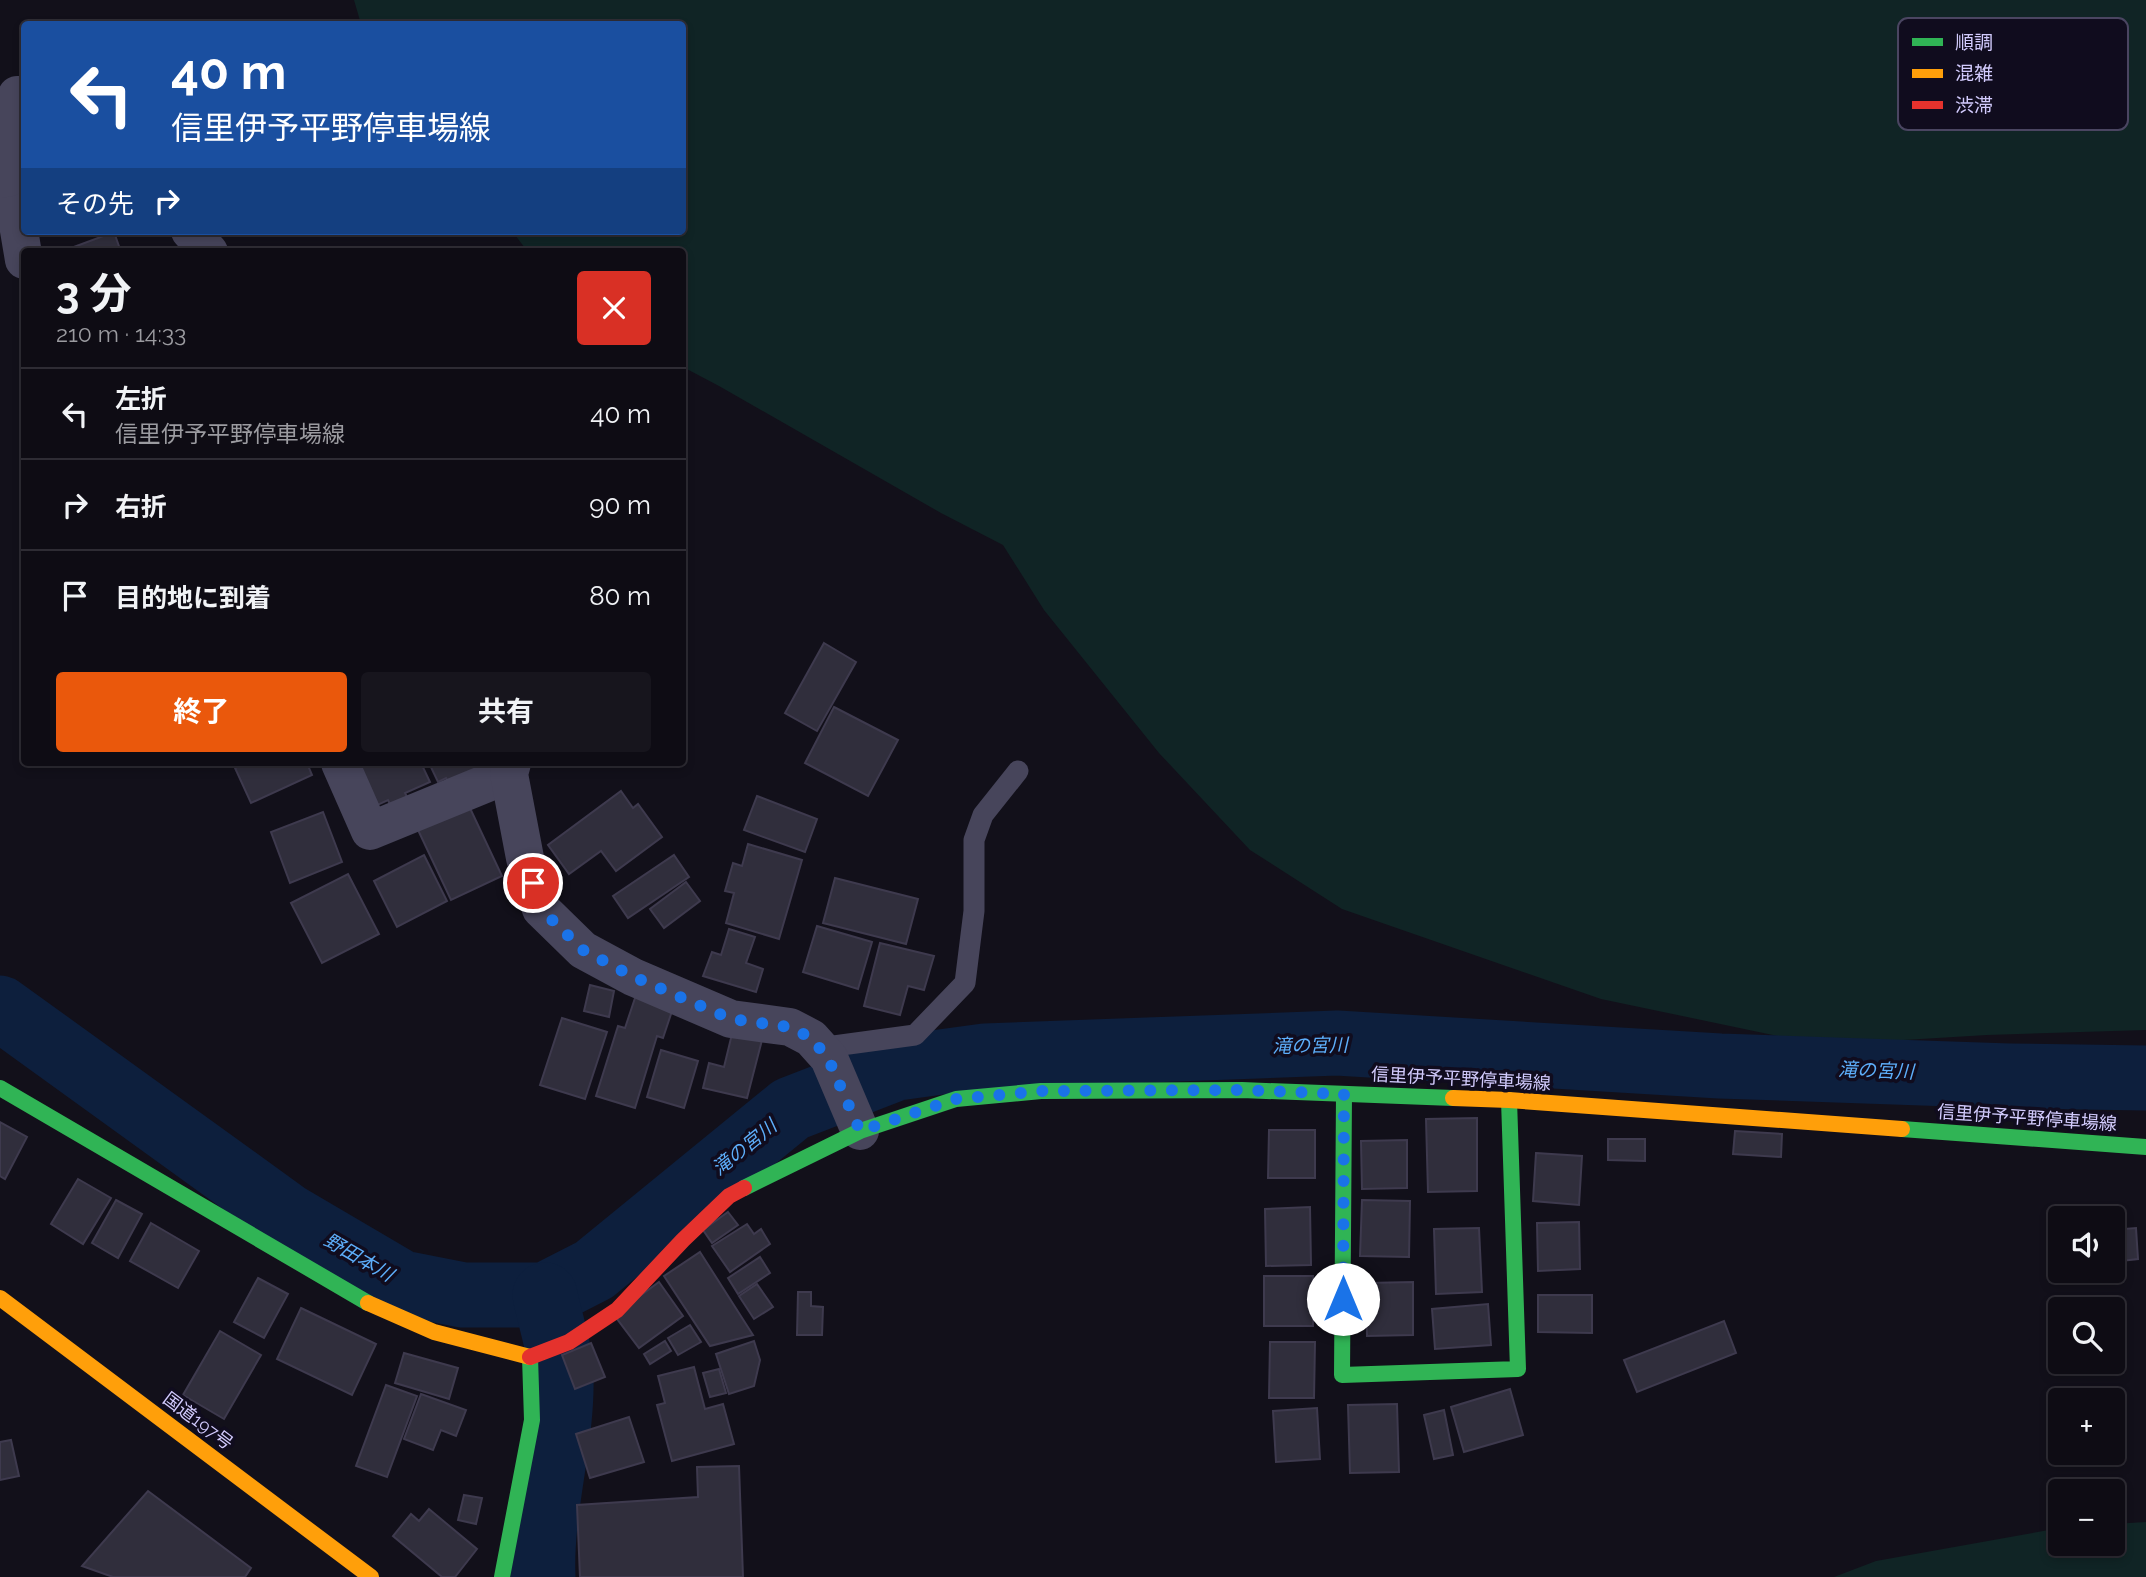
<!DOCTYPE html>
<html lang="ja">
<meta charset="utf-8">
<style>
body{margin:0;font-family:Raleway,"Noto Sans JP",sans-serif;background:#17151d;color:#f1f3f6;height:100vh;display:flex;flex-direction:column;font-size:26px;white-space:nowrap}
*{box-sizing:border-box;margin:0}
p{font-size:23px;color:#9b9ba0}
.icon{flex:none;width:38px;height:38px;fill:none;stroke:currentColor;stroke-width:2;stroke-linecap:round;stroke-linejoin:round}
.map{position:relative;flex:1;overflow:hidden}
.side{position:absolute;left:21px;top:248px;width:665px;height:518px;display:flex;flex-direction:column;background:#0e0c14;border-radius:7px;box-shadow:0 4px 10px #0003,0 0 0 2px #2e2c34}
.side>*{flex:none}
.top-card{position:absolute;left:21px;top:21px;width:665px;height:214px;border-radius:7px;box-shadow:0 4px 10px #0003,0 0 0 2px #2e2c34;background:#1a4fa0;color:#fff;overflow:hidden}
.fabs{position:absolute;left:2048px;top:1206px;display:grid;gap:14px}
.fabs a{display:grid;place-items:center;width:77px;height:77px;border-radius:7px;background:#0e0c14;box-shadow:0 4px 10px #0003,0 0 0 2px #2e2c34;font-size:35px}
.pin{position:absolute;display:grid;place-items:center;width:60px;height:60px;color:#fff;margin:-30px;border:4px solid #fff;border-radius:50%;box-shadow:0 2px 7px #0007}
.me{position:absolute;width:77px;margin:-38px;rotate:0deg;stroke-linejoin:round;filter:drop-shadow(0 0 5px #0008)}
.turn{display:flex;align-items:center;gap:24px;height:147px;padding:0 35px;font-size:32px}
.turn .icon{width:91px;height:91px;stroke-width:2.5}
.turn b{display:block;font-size:49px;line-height:60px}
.then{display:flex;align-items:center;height:66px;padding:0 35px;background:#0003;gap:14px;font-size:26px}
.round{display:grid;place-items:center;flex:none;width:74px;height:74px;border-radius:7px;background:#17151d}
.summary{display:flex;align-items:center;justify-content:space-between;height:119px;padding:0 35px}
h1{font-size:42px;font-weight:700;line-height:52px}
.primary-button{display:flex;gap:14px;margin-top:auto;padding:14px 35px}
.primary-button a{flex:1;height:80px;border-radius:7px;background:#ea580c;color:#fff;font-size:28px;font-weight:700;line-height:80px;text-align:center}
.primary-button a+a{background:#17151d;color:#f1f3f6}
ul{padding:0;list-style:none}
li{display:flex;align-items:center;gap:21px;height:91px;padding:0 35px;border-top:2px solid #2e2c34}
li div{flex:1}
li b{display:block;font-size:26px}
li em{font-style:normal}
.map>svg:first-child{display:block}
.green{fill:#102425}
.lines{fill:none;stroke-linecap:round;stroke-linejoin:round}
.river{stroke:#0d1f3d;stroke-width:65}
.building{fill:#302e3c;stroke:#3e3a4e;stroke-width:2}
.lane{stroke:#47455b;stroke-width:21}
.street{stroke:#47455b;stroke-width:38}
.fast{stroke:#30b455;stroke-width:16}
.slow{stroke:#ff9f0a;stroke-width:16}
.jam{stroke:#e5322d;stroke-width:16}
.route{stroke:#1a73e8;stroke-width:12;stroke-dasharray:0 21.6}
.labels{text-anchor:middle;stroke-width:7;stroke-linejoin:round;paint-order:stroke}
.street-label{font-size:18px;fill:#d2cbfd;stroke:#100c1e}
.water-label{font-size:19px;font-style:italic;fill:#5daefa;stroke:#100c1e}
.key{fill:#100c1e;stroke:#4a4561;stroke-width:2}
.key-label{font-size:19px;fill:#d2cbfd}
</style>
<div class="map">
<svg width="2146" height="1577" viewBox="0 0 2146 1577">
<rect width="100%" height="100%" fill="#12101a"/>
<!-- green -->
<g class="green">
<polygon points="354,0 2146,0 2146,1030 1987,1035 1821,1045 1601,999 1342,909 1250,850 1159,753 1044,610 1003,545 941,513 719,386 683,367 682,252 528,252 512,231 682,231 682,24 361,24"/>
<polygon points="2146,1522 2146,1577 1834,1577 1876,1561 2060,1528 2060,1544 2112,1544 2112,1524"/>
</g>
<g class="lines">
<!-- river -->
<g class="river">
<polyline points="0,1008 288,1216 402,1283 463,1295 545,1295 594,1270 791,1109 897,1068 985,1056 1337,1043 1720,1066 2009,1076 2146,1078"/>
<path d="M543 1577C540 1509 563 1442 561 1374 560 1348 550 1320 545 1295"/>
</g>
</g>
<!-- building -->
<g class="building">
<polygon points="114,232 121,252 63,252 63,251"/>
<polygon points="824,643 856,662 817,731 785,713"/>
<polygon points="834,707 898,740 868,796 805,763"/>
<polygon points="246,763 307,763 312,775 251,803 235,768"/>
<polygon points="350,763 421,763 430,782 405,793 411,805 394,813 388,800 371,808"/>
<polygon points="429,763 494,763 451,788 446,778 438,782"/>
<polygon points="621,791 633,808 638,804 662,837 616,871 601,851 569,874 548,845"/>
<polygon points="757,796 817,819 805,852 744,830"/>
<polygon points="469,806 502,876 451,900 418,830"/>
<polygon points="323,812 342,862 290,883 271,832"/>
<polygon points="748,844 802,860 779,939 726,923 734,893 725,891 733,863 742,866"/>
<polygon points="424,855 447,901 397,927 374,881"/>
<polygon points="674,855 689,877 628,918 613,896"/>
<polygon points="348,874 379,934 322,963 291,903"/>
<polygon points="835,878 918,899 906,944 823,923"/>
<polygon points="686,882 700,901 664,928 650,909"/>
<polygon points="817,926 872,942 858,989 803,972"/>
<polygon points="729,929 755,937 746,963 763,969 756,992 703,976 712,952 721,955"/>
<polygon points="880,943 934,956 924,990 908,986 900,1015 864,1006"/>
<polygon points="590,985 614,991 609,1017 584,1011"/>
<polygon points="637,992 673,1008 663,1038 657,1036 635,1108 596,1096 618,1026 625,1028"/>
<polygon points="562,1018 607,1032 585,1099 540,1085"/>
<polygon points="732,1034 762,1040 747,1098 703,1088 709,1063 724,1067"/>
<polygon points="661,1050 698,1061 684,1108 647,1097"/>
<polygon points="1477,1118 1477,1191 1428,1192 1426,1119"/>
<polygon points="0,1122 27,1137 5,1179 0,1176"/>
<polygon points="1269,1130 1315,1130 1315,1178 1268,1178"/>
<polygon points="1735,1131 1782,1134 1781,1157 1733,1154"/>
<polygon points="1608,1139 1645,1139 1645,1161 1608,1160"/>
<polygon points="1407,1140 1407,1188 1362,1189 1361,1141"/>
<polygon points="1536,1153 1582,1156 1579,1205 1533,1201"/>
<polygon points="78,1179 111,1198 83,1244 51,1224"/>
<polygon points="116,1200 142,1214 118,1258 92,1243"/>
<polygon points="1362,1200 1410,1201 1409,1257 1360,1256"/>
<polygon points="1310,1207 1311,1265 1266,1266 1265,1209"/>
<polygon points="728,1212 738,1225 712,1243 703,1230"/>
<polygon points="1579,1222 1580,1269 1538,1271 1537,1223"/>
<polygon points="151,1223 199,1251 178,1288 130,1261"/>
<polygon points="747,1224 754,1234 761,1229 770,1244 730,1272 712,1246"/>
<polygon points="1479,1228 1482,1292 1436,1294 1434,1229"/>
<polygon points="2136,1228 2138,1259 2112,1262 2112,1230"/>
<polygon points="700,1252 753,1335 710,1346 664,1276"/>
<polygon points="760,1257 770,1273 738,1294 728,1278"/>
<rect x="1264" y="1276" width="49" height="50"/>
<polygon points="258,1278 288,1294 264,1338 234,1322"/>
<polygon points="659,1282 683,1316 639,1348 614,1315"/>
<polygon points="1413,1282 1413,1335 1367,1336 1366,1283"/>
<polygon points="757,1284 773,1307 754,1319 739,1296"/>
<polygon points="798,1292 811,1292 811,1306 823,1307 822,1335 797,1335"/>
<polygon points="1538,1295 1592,1295 1592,1333 1538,1332"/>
<polygon points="1488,1304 1491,1345 1435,1349 1432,1309"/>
<polygon points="301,1308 376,1344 352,1395 277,1359"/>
<polygon points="1724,1321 1736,1353 1637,1392 1624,1360"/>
<polygon points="690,1325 701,1342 678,1355 668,1338"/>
<polygon points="220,1331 261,1355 224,1419 183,1395"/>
<polygon points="665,1341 671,1351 650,1364 644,1354"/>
<polygon points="754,1341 760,1360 754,1386 729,1394 716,1354"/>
<polygon points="1270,1342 1315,1342 1314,1398 1269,1398"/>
<polygon points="591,1343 605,1377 575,1389 562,1355"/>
<polygon points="404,1353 458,1368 449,1399 395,1383"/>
<polygon points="694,1367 705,1409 723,1404 734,1444 672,1461 657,1405 665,1403 658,1376"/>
<polygon points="719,1369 726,1393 710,1397 703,1373"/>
<polygon points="386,1385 417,1396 387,1477 356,1466"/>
<polygon points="1510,1389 1523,1435 1464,1452 1451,1407"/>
<polygon points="421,1394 466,1410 456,1436 441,1430 433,1450 404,1439"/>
<polygon points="1397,1404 1399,1472 1350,1473 1348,1405"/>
<polygon points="1317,1408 1320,1459 1276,1462 1273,1411"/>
<polygon points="1444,1410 1453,1455 1434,1459 1424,1415"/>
<polygon points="629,1417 644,1462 590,1478 576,1434"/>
<polygon points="11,1440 19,1476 0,1480 0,1442"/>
<polygon points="739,1466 743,1577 580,1577 577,1505 698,1497 697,1467"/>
<polygon points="148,1491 251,1568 245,1577 113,1577 82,1566"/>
<polygon points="464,1495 482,1498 476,1524 458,1520"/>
<polygon points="429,1509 477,1549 455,1577 442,1577 393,1536 411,1514 419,1521"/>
</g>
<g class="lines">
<!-- lane -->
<polyline class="lane" points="819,1048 915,1035 965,983 974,911 974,840 983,815 1018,771"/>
<!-- street -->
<g class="street">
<polyline points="10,177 24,260"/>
<polyline points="0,179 10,177 4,119 17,95"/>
<polyline points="190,231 209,252"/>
<polyline points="340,763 370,831 509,774"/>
<polyline points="512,763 509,774 525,858 541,909 583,950 633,977 731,1019 790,1027 811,1038 829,1058 860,1131"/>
</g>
<!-- fast -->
<g class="fast">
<polyline points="0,1088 368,1303"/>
<polyline points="1344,1094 1342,1375 1518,1369 1509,1100"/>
<polyline points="1902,1129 2146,1147"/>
<polyline points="744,1188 860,1131 956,1099 1041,1091 1242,1090 1453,1098"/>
<polyline points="502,1577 532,1420 530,1357"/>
</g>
<!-- slow -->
<g class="slow">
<polyline points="1453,1098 1509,1100 1902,1129"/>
<polyline points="0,1298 371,1577"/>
<polyline points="368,1303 434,1332 530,1357"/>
</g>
<!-- jam -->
<polyline class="jam" points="530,1357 569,1342 617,1310 683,1240 729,1196 744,1188"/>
</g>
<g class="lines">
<!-- route -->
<polyline class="route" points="533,883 541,909 583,950 634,977 731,1019 790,1027 811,1038 828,1058 860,1131 956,1099 1041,1091 1241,1090 1344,1094 1343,1299"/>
</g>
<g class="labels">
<!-- street labels -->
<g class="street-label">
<text transform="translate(1461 1079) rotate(3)" y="6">信里伊予平野停車場線</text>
<text transform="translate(2027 1118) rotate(4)" y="6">信里伊予平野停車場線</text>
<text transform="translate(198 1421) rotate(37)" y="6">国道197号</text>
</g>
<!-- water labels -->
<g class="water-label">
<text transform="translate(1310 1045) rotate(-1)" y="7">滝の宮川</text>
<text transform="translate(1876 1070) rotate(2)" y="7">滝の宮川</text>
<text transform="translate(744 1147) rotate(-39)" y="7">滝の宮川</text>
<text transform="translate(359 1257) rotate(30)" y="7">野田本川</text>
</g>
</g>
<!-- legend -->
<rect x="1898" y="18" width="230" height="112" rx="10" class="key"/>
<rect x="1912" y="38" width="31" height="8" fill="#30b455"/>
<rect x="1912" y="69" width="31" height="9" fill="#ff9f0a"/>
<rect x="1912" y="101" width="31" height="8" fill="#e5322d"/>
<g class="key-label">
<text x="1955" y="49">順調</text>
<text x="1955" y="80">混雑</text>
<text x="1955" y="112">渋滞</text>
</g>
</svg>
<div class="fabs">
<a><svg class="icon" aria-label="sound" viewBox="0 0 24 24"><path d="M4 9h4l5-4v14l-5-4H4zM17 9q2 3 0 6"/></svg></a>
<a><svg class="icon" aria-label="search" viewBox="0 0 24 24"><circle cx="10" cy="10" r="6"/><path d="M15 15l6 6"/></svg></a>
<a>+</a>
<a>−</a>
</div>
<div class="pin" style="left:533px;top:883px;background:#d93025"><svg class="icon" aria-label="arrive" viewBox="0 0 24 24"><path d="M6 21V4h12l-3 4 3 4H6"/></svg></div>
<svg class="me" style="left:1343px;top:1299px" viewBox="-20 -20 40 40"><circle r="19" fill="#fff"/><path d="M0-13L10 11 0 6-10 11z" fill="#1a73e8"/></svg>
<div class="top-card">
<div class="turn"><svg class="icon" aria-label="left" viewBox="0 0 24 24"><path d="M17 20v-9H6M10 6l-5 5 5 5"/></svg><div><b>40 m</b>信里伊予平野停車場線</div></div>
<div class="then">その先<svg class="icon" aria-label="right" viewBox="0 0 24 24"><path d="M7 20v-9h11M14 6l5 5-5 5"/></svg></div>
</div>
<section class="side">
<div class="summary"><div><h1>3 分</h1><p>210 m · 14:33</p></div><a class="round" style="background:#d93025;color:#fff"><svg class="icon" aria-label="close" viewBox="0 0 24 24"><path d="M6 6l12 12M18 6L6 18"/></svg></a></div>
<ul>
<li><svg class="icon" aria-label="left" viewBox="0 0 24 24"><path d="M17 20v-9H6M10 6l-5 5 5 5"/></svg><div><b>左折</b><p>信里伊予平野停車場線</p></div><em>40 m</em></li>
<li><svg class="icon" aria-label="right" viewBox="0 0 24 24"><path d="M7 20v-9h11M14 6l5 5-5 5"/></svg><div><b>右折</b></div><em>90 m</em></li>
<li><svg class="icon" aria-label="arrive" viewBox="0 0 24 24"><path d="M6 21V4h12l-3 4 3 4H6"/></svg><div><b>目的地に到着</b></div><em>80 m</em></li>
</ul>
<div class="primary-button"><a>終了</a><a>共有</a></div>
</section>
</div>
